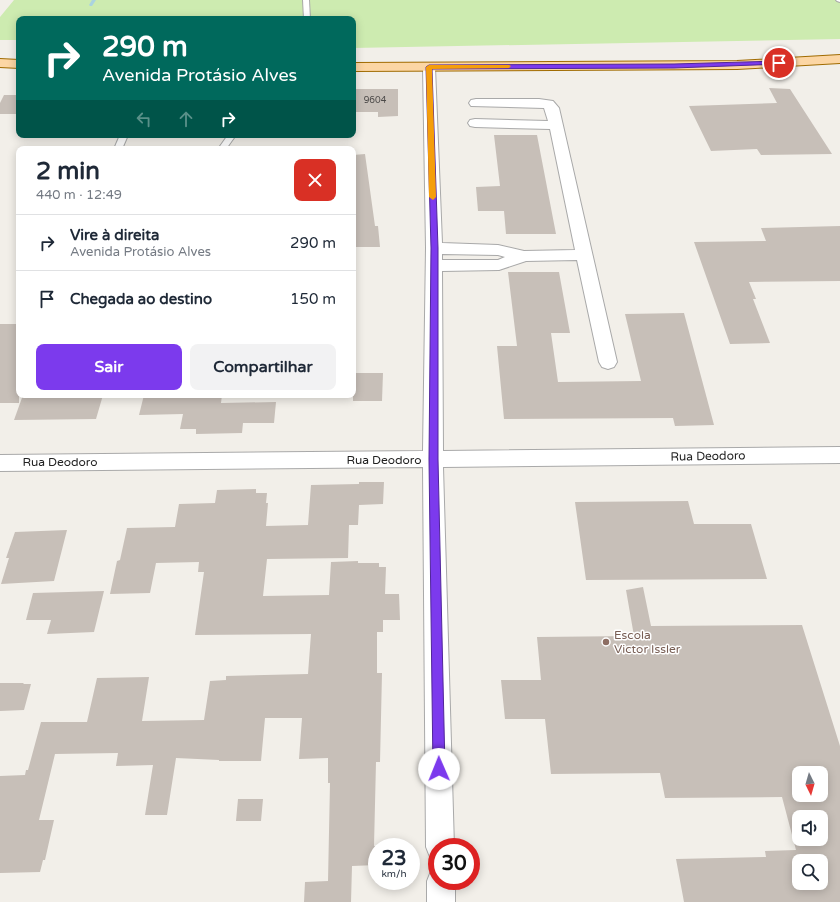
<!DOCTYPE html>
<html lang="pt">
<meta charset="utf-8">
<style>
body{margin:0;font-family:"Varela Round",sans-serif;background:#f2f2f3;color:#1f2937;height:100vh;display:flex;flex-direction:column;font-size:15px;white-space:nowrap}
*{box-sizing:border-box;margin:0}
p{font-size:13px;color:#747a83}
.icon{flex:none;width:22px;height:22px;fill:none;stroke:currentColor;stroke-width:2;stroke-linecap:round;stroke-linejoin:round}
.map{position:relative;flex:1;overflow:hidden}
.details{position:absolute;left:16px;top:146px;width:340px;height:252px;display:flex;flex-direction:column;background:#fff;border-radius:8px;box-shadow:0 2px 10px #0003}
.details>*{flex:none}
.banner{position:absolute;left:16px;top:16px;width:340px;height:122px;border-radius:8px;box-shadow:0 2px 10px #0003;background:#00695c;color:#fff;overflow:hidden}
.needle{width:26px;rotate:175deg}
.tools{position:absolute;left:792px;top:766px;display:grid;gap:8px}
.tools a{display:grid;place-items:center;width:36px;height:36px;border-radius:8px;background:#fff;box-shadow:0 2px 10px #0003;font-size:20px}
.speed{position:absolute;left:368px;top:838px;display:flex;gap:8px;font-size:20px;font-weight:700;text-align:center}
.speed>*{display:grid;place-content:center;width:52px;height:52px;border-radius:50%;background:#fff;box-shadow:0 2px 10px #0003;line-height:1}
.speed small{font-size:10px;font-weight:400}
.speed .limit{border:6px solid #d22;background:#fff;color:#111}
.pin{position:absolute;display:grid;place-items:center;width:34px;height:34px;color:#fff;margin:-17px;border:2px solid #fff;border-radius:50%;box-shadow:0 1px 4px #0007}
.me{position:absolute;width:44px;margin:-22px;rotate:359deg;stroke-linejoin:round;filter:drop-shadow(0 0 3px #0008)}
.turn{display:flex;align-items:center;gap:14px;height:84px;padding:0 20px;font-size:18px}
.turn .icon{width:52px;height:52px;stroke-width:2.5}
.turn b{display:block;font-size:28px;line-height:34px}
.lanes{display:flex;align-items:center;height:38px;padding:0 20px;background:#0003;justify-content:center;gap:20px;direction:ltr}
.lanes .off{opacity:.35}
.round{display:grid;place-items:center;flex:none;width:42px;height:42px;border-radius:8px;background:#f2f2f3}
.summary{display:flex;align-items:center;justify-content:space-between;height:68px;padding:0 20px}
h1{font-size:24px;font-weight:700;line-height:30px}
.action{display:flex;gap:8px;margin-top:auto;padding:8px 20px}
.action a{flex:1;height:46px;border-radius:8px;background:#7c3aed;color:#fff;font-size:16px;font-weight:700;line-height:46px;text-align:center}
.action a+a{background:#f2f2f3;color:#1f2937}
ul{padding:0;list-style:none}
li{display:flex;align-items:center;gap:12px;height:56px;padding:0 20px;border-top:1px solid #e0e1e3}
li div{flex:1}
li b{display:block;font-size:15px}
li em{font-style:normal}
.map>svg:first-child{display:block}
.grass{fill:#cdebb0}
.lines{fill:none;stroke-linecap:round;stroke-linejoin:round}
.stream{fill:#aad3df;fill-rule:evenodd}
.building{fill:#c7bfb8;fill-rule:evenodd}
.lane-casing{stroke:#a9a9a9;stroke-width:2}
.street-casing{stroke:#a9a9a9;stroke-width:2}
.primary-casing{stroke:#a06b00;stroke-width:2}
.lane{fill:#fff;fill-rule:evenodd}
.street{fill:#fff;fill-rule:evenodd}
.primary{fill:#fcd6a4;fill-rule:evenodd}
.route{fill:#7c3aed;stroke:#51269a}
.slow{fill:#f59e0b}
.education-dot{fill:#8d6e63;stroke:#fff;stroke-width:1.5}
.labels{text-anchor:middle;stroke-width:3;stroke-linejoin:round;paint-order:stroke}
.far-number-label{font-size:9px;fill:#4b4948}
.street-label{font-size:12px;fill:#222;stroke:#fff}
.education-label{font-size:12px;fill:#785e54;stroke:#fff;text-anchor:start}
</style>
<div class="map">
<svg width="840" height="902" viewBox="0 0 840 902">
<rect width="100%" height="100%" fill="#f2efe9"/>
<!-- grass -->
<polygon class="grass" points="14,0 840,0 840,39 353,48 353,19 19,19 19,40 0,40 0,17"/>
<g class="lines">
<!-- stream -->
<polygon class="stream" points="92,0 96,0 92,6 90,6 89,5"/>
</g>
<!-- building -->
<g class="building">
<polygon points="769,88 790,89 832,154 761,155 757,149 711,151 689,106 777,103"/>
<polygon points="353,89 398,89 398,116 378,117 378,112 353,112"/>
<polygon points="4,95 19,95 19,114 0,114 0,103"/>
<polygon points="494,135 537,135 556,234 506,234 504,211 478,211 476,187 500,186"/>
<polygon points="365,154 375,226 378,226 380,247 353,247 353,155"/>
<polygon points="840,226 840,281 749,282 756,299 753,299 770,343 730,344 694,242 766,241 761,228"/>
<polygon points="508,272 559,272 570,333 551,333 558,382 641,381 625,314 684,313 714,425 675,426 673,418 504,419 497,346 517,346"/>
<rect x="0" y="324" width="19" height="79"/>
<polygon points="353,373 383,373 382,401 353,401"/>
<polygon points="23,395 103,395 96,419 14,420"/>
<polygon points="144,395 222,395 221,403 276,402 274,423 243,423 242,433 196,434 196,429 180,429 183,414 139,415"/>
<polygon points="359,482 384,482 383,504 359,505 358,525 349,525 348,558 267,559 263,596 329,595 331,562 358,561 358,563 379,563 379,567 386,567 385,594 399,594 400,620 383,620 383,632 377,632 377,673 382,673 380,762 376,762 374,846 377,846 377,865 352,866 351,902 304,902 305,882 328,881 330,783 328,783 328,758 299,759 302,718 265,718 261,761 219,761 219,760 176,758 167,815 145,815 153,765 116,766 118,753 55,754 39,820 54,820 45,860 43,860 40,872 0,873 0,776 25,775 26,770 28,770 41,722 87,722 97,678 149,677 142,721 204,720 210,681 226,680 226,676 308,674 311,634 195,635 204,572 198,572 199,562 156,563 150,593 110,594 117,561 120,560 127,528 175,527 179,504 215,503 217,490 256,489 256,493 267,493 266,503 268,503 266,526 308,525 311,485 359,484"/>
<polygon points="688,501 694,524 751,524 767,579 586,580 575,502"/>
<polygon points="67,530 54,581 1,584 9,558 6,558 15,532"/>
<path d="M643 587 651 626 802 625 840 746V902H684L676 859 766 857 765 851 796 850 782 797 665 798 660 773 551 774 545 719H505L501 680H541L537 637 634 636 626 590ZM799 773H821V795H799ZM799 817H821V839H799ZM799 861H821V883H799Z"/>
<polygon points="104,591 94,632 47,634 51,620 26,620 33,593"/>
<polygon points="0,683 24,683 23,684 31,684 24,710 0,711"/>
<polygon points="238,799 263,799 261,821 236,821"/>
</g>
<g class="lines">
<!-- lane casing -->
<g class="lane-casing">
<g id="lane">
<polygon points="303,0 309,0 310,19 304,19"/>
<polygon points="836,0 840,0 840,2 837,1"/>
<polygon points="120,135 128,135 122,149 114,149"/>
<polygon points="228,135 236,135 226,149 218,149"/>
</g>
</g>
<!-- street casing -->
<g class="street-casing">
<g id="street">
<path d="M429 63 435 67 442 243 498 245 524 251 575 250 550 129 475 127 470 126 468 123 470 120 475 119 548 121 544 108 471 106 469 103 471 100 476 99H539L553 101 559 108 617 362 614 367 608 369 602 367 599 362 577 260 526 261 499 270 442 271 443 451 840 447V463L443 467 454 847H437V859L430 857 426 847 423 467 0 471V455L423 451 426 248 423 67ZM442 254 498 255 505 257 498 260H442Z"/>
<polygon points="437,869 437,881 455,881 455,902 427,902 427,881 431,871"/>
</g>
</g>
<!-- primary casing -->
<g class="primary-casing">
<g id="primary">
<polygon points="840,55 840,63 737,69 353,71 353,63 737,61"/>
<polygon points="0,59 19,60 19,68 0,67"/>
</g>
</g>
<!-- lane -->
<use href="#lane" class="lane"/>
<!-- street -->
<use href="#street" class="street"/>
<!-- primary -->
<use href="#primary" class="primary"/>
</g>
<!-- route -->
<polygon class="route" points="779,61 782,63 781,64 674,68 432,69 438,248 438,459 445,769 443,774 439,775 435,774 433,769 429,459 431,248 426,67 429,65 674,64"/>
<!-- slow -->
<polygon class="slow" points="429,65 509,65 511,66 509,68 432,69 436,197 433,200 429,197 426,67"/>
<!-- markers -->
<circle class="education-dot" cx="606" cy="642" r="4"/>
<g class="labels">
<!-- far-number labels -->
<g class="far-number-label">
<text x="375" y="103">9604</text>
</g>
<!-- street labels -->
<g class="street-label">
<text transform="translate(708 456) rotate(-1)" y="4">Rua Deodoro</text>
<text x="384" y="464">Rua Deodoro</text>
<text x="60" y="466">Rua Deodoro</text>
</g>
<!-- education labels -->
<g class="education-label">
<text x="614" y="639">Escola<tspan x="614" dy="14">Victor Issler</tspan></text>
</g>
</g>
</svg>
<div class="tools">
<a><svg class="needle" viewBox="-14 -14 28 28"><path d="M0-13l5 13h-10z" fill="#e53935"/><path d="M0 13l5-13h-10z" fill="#747a83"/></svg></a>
<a><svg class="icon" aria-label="sound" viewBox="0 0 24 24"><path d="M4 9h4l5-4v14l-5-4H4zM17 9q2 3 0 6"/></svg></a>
<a><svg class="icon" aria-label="search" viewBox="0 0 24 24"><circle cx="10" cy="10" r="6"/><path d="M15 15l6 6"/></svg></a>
</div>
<div class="speed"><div>23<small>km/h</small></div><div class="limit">30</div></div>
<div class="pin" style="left:779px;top:63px;background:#d93025"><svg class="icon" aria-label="arrive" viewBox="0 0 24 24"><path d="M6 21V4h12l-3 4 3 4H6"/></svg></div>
<svg class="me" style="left:439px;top:769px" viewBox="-20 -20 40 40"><circle r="19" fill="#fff"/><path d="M0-13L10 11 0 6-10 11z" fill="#7c3aed"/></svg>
<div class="banner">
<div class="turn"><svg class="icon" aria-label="right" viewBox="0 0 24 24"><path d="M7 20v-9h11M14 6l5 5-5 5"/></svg><div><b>290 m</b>Avenida Protásio Alves</div></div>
<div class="lanes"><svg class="icon off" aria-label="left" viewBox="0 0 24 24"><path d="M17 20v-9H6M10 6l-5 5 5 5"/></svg><svg class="icon off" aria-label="ahead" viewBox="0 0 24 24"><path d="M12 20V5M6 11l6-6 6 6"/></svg><svg class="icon" aria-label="right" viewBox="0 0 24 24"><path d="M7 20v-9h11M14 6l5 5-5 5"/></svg></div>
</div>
<section class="details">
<div class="summary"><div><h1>2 min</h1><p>440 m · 12:49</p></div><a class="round" style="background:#d93025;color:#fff"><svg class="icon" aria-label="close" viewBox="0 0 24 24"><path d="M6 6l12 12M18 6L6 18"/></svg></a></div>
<ul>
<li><svg class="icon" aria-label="right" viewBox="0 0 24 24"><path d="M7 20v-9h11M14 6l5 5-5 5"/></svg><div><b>Vire à direita</b><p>Avenida Protásio Alves</p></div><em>290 m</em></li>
<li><svg class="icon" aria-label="arrive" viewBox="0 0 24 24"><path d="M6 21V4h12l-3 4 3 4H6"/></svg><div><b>Chegada ao destino</b></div><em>150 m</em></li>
</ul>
<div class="action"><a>Sair</a><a>Compartilhar</a></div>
</section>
</div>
